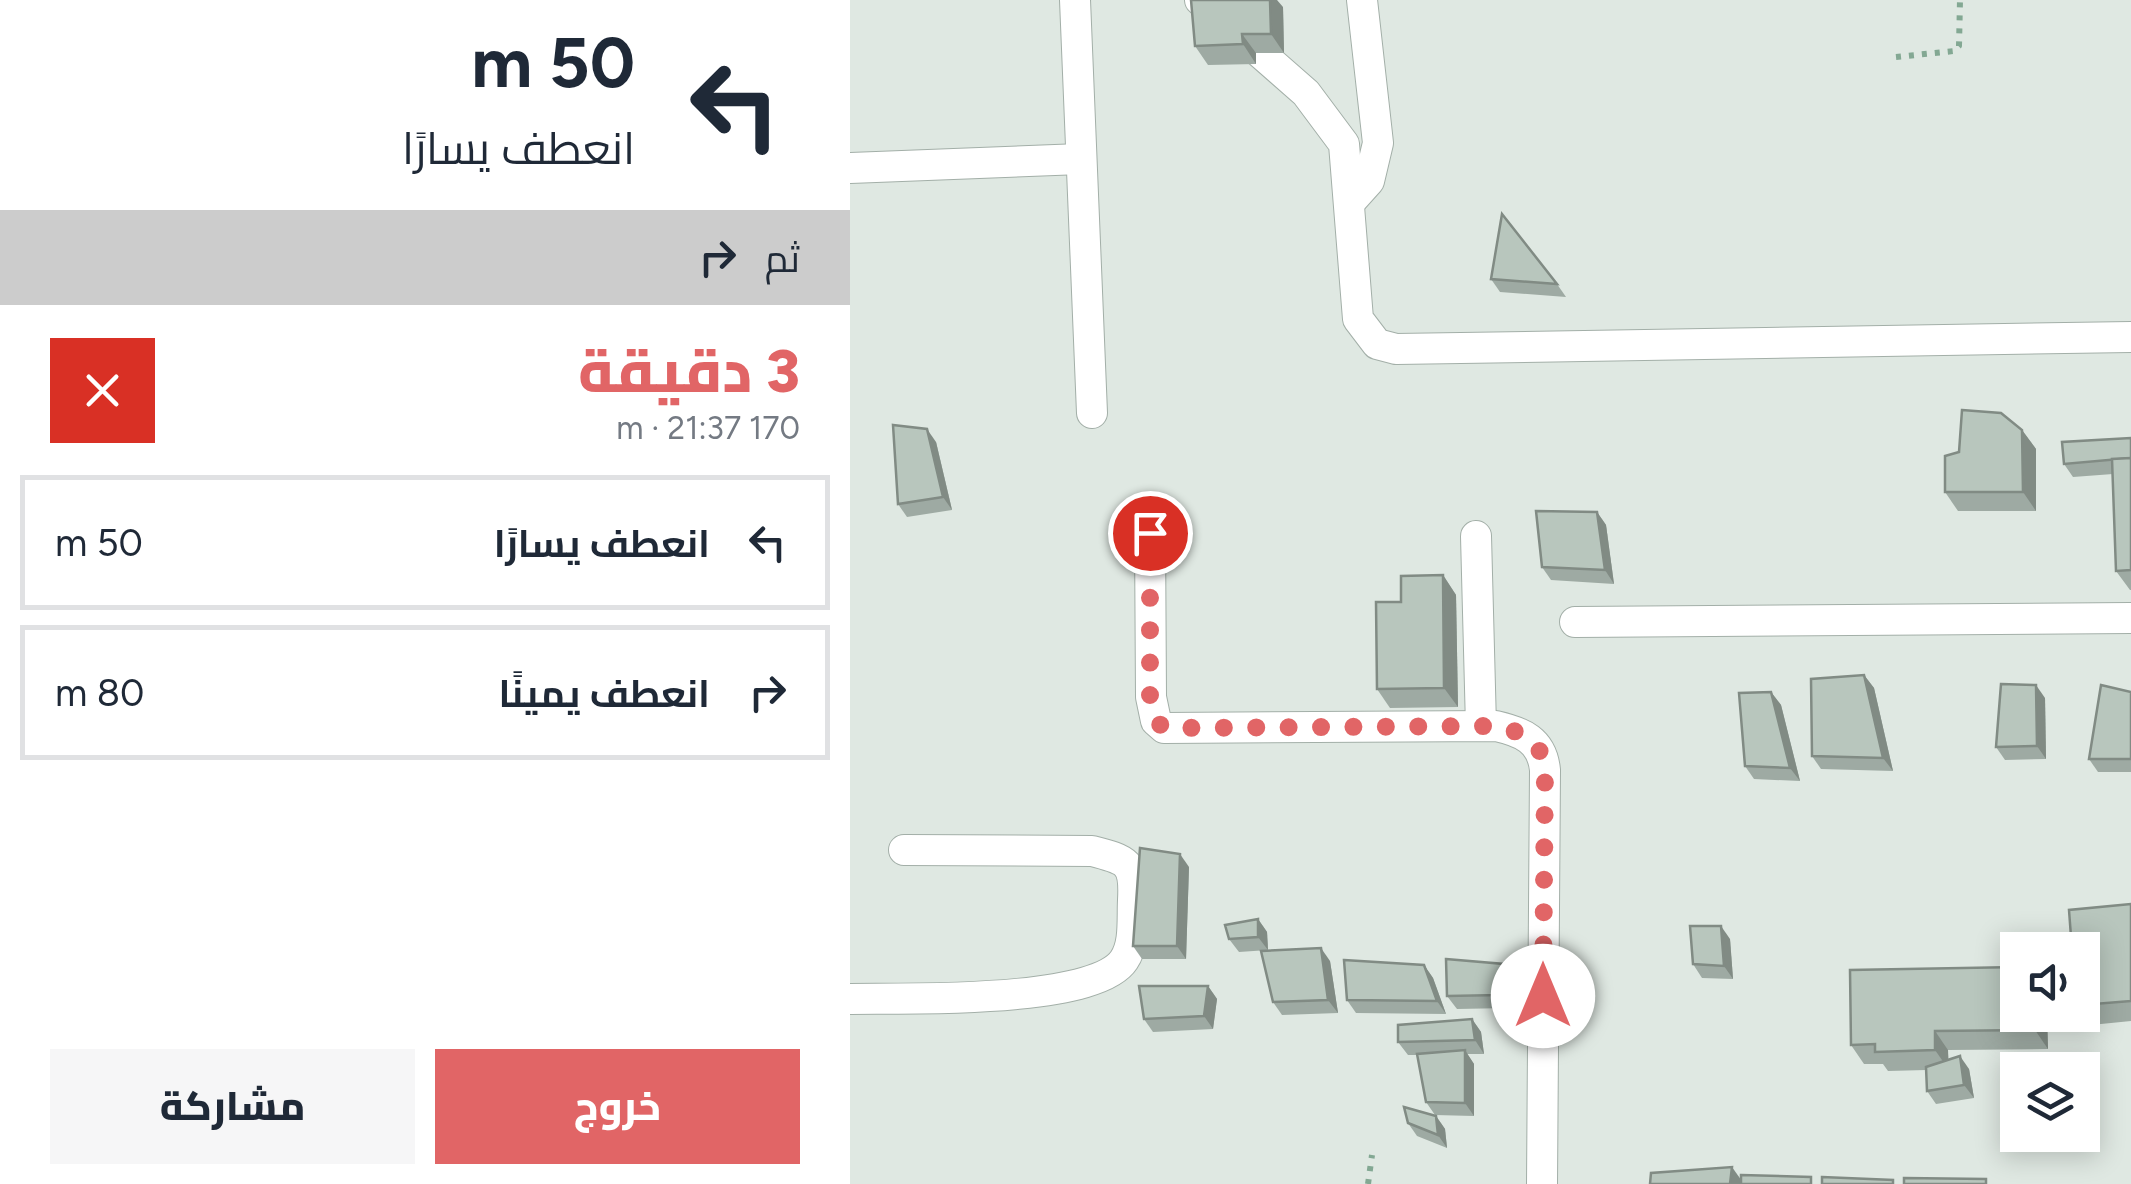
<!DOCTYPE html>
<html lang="ar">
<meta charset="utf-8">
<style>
body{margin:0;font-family:Figtree,Cairo,sans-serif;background:#f6f6f7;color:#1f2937;direction:rtl;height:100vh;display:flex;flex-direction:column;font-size:38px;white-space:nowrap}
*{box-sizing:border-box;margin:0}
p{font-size:32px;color:#747a83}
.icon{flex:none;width:55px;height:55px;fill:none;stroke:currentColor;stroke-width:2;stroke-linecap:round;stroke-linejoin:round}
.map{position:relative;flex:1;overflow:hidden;direction:ltr}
.sheet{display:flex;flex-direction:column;background:#fff;width:850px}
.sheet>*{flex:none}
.top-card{background:#fff;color:#1f2937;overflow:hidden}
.buttons{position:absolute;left:1150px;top:932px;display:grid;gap:20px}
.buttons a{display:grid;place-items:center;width:100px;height:100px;border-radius:0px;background:#fff;box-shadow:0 5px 25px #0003;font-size:50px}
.pin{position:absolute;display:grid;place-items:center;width:85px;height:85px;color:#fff;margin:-42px;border:5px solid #fff;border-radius:50%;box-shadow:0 2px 10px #0007}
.me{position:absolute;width:110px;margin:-55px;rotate:0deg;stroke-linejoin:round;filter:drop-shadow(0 0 8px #0008)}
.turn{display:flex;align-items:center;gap:35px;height:210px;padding:0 50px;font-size:45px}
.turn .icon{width:130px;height:130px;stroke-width:2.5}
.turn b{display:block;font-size:70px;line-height:85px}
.then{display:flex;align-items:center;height:95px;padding:0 50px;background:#0003;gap:20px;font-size:38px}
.round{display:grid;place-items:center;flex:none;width:105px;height:105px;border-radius:0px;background:#f6f6f7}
.summary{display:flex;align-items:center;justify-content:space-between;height:170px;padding:0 50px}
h1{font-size:60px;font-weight:800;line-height:75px;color:#e16566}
.primary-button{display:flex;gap:20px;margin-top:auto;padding:20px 50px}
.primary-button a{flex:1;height:115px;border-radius:0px;background:#e16566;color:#fff;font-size:40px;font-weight:800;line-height:115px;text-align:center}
.primary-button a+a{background:#f6f6f7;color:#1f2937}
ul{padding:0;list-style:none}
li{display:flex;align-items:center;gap:30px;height:135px;margin:0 20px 15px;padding:0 30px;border:5px solid #e0e1e3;border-radius:0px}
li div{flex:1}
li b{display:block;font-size:38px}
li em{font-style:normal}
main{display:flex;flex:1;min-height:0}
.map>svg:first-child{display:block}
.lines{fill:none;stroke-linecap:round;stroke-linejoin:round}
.street-casing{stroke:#a3afa8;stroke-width:32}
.path{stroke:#83a893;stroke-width:6;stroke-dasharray:5 8;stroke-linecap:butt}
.street{stroke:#fff;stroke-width:30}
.wall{fill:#9eaaa3}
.shaded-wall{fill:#818b84}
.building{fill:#b8c6bd;stroke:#818b84;stroke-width:2.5}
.route{stroke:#e16566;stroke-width:18;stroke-dasharray:0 32.4}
</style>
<main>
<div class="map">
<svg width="1281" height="1184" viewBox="0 0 1281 1184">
<rect width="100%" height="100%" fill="#dfe8e2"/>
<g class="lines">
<!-- street casing -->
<g class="street-casing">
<g id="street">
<polyline points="225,0 242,413"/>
<polyline points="350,0 456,93 494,144 508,319 527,344 546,349 1281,337"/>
<polyline points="0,168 231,159"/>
<polyline points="501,201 519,181 528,143 512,0"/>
<path d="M300 533 301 697 306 721 314 728 646 726C672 732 692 740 695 770L692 1184"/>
<polyline points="626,536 631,726"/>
<polyline points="725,622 1281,618"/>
<path d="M0 999C54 998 245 1004 274 960 285 944 282 919 283 900 285 862 277 860 242 851L54 850"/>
</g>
</g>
<!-- path -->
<g class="path">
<polyline points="1046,57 1104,51 1109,46 1110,0"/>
<polyline points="518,1184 522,1155"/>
</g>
<!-- street -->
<use href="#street" class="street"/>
</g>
<!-- wall -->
<g class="wall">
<polygon points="433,7 434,53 406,53 406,64 358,65 345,46"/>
<polygon points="641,279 707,284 716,297 650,292"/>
<polygon points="1172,430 1186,449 1186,511 1108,511 1095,492"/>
<polygon points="1281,438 1281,590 1280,590 1266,571 1263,474 1223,477 1214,464"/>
<polygon points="86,442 102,510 57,517 48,504"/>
<polygon points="747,512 756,525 764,584 701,580 692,567"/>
<polygon points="593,575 606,595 608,707 540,708 527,689 551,602"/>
<polygon points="1014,675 1024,688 1043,771 971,769 962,756"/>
<polygon points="921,692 931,705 950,781 904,779 895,766"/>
<polygon points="1281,692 1281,772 1248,772 1239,759"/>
<polygon points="1195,698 1196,759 1155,760 1146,747"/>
<polygon points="339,867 336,959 292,959 283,946"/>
<polygon points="1281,904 1281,1021 1241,1025 1232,1013 1232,950"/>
<polygon points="408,919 417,932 418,950 389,952 379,939"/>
<polygon points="880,939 883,979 852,978 843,964"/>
<polygon points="480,961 488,1013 432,1015 423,1002"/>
<polygon points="654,964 663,978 659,1008 607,1009 597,996"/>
<polygon points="574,965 583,978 596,1014 506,1013 497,1000"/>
<polygon points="358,986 367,999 363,1029 303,1032 294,1019"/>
<polygon points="1168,1015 1197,1015 1198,1049 1098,1050 1098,1059 1119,1069 1124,1098 1086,1104 1077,1091 1076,1070 1038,1071 1033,1064 1014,1064 1001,1045"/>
<polygon points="622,1019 631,1032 634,1054 617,1054 624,1064 624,1116 585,1115 576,1102 567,1055 558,1055 548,1042"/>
<polygon points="586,1116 595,1129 597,1148 567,1136 558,1123"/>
</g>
<!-- shaded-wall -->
<g class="shaded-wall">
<polygon points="420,0 427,0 433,7 434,53 421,34"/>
<polygon points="392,34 406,53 406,64 393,44"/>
<polygon points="77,429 86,442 102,510 93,497"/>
<polygon points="1172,430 1186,449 1186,511 1173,492"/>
<polygon points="747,512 756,525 764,584 755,570"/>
<polygon points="593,575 606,595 608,707 594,688"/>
<polygon points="1014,675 1024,688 1043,771 1033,758"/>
<polygon points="1186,685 1195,698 1196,759 1187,746"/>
<polygon points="921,692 931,705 950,781 940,768"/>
<polygon points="330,854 339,867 336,959 327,946"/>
<polygon points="408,919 417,932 418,950 408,937"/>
<polygon points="871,926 880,939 883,979 874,966"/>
<polygon points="471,948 480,961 488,1013 478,1000"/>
<polygon points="654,964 663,978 659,1008 650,995"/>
<polygon points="574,965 583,978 596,1014 587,1001"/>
<polygon points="358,986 367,999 363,1029 354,1016"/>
<polygon points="1184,1015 1197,1015 1198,1049 1185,1030"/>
<polygon points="622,1019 631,1032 634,1054 625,1040"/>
<polygon points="1085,1031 1098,1050 1099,1070 1085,1050"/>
<polygon points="615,1050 624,1064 624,1116 615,1103"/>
<polygon points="1110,1056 1119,1069 1124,1098 1114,1085"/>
<polygon points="586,1116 595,1129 597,1148 588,1135"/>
<polygon points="882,1167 894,1184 880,1184"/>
</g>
<!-- building -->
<g class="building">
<polygon points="341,0 420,0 421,34 392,34 393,44 345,46"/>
<polygon points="652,214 707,284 641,279"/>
<polygon points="1112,410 1151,413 1172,430 1173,492 1095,492 1095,456 1109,452"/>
<polygon points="43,425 77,429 93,497 48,504"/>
<polygon points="1281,438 1281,458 1214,464 1212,442"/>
<polygon points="1281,458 1281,570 1266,571 1262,459"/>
<polygon points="686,511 747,512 755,570 692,567"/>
<polygon points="593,575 594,688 527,689 526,602 551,602 551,576"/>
<polygon points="1014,675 1033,758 962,756 961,679"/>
<polygon points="1151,684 1186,685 1187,746 1146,747"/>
<polygon points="1251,685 1281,692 1281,759 1239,759"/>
<polygon points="921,692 940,768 895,766 889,693"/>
<polygon points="290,848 330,854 327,946 283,946"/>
<polygon points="1281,904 1281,1001 1232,1005 1232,950 1222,950 1219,910"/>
<polygon points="408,919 408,937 379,939 375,925"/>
<polygon points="840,926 871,926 874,966 843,964"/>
<polygon points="471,948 478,1000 423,1002 411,951"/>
<polygon points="596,959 654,964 650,995 597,996"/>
<polygon points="494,960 574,965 587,1001 497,1000"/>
<polygon points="1168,967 1168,1015 1184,1015 1185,1030 1085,1031 1085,1050 1025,1052 1025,1044 1001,1045 1000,970"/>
<polygon points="289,986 358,986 354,1016 294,1019"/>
<polygon points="622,1019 625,1040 548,1042 548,1025"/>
<polygon points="615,1050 615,1103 576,1102 567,1054"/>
<polygon points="1110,1056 1114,1085 1077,1091 1076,1067"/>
<polygon points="554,1107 586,1116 588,1135 558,1123"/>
<polygon points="882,1167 880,1184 800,1184 801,1173"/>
<polygon points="891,1175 961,1177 961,1184 891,1184"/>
<polygon points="972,1177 1043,1180 1043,1184 972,1184"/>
<polygon points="1054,1178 1136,1179 1136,1184 1054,1184"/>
</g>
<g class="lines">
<!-- route -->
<path class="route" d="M300 533V697L306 721 314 728 646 726C672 732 692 740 695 770L693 996"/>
</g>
</svg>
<div class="buttons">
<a><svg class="icon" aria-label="sound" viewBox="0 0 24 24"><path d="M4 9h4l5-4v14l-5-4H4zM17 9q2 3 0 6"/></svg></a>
<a><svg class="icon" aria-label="layers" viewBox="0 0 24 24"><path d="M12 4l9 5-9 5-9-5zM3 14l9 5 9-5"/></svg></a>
</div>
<div class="pin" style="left:300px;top:533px;background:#d93025"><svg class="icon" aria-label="arrive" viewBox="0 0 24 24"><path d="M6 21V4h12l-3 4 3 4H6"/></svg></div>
<svg class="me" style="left:693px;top:996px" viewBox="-20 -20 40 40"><circle r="19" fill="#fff"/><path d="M0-13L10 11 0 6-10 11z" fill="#e16566"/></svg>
</div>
<section class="sheet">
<div class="top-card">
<div class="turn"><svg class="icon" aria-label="left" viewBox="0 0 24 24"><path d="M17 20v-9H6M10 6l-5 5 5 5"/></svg><div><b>50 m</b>انعطف يسارًا</div></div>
<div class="then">ثم<svg class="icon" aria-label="right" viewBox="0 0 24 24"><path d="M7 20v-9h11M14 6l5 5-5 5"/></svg></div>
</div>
<div class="summary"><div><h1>3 دقيقة</h1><p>170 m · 21:37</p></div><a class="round" style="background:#d93025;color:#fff"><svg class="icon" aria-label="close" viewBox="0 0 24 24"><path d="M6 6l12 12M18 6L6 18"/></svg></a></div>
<ul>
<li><svg class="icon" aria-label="left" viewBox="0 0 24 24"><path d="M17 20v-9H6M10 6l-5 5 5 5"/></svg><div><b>انعطف يسارًا</b></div><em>50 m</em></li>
<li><svg class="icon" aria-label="right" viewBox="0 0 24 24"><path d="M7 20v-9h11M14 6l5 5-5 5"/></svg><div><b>انعطف يمينًا</b></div><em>80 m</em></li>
</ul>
<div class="primary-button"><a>خروج</a><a>مشاركة</a></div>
</section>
</main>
